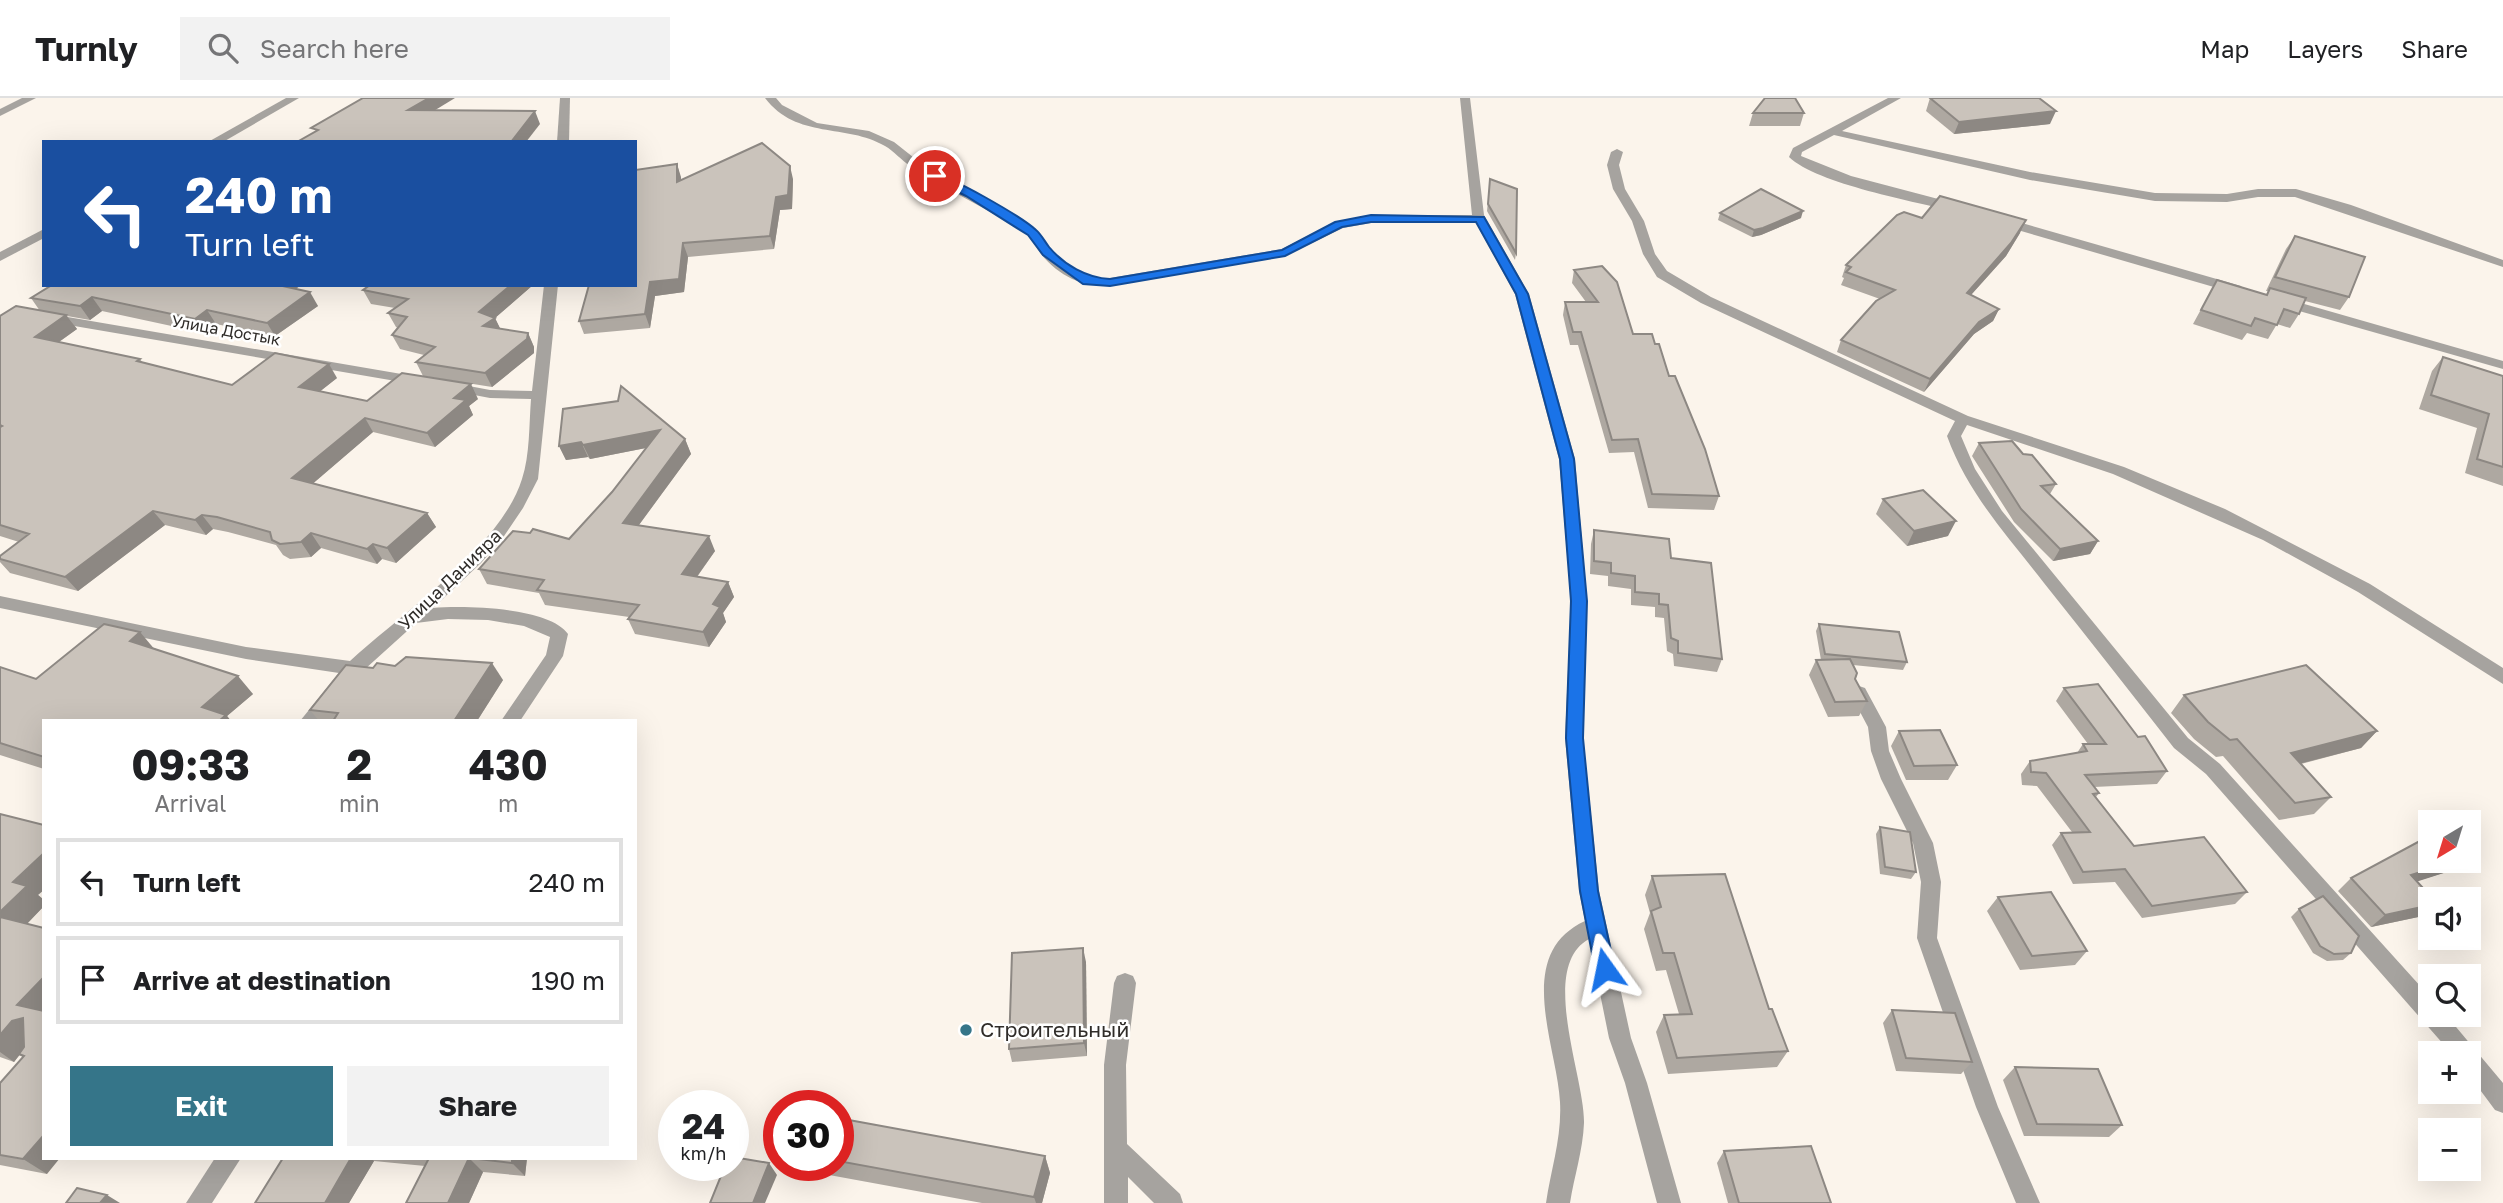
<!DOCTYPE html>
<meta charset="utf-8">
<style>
body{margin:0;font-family:"Golos Text",sans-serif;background:#f2f2f2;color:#202124;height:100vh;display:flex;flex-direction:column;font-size:26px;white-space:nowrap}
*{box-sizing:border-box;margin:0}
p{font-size:23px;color:#757577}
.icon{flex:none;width:38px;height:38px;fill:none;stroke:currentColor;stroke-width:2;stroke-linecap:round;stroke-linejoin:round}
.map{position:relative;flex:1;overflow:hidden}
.details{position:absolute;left:42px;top:621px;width:595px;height:441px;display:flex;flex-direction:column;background:#fff;border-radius:0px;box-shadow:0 7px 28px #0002}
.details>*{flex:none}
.banner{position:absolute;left:42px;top:42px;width:595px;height:147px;border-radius:0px;box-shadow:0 7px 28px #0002;background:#1a4fa0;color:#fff;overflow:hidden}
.needle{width:46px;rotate:218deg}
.buttons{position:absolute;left:2418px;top:712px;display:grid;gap:14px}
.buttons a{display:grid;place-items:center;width:63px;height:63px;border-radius:0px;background:#fff;box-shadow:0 7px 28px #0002;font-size:35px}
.speed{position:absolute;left:658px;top:992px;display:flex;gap:14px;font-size:35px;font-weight:700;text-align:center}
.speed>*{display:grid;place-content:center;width:91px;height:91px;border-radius:50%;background:#fff;box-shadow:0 7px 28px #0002;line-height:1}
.speed small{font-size:18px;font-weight:400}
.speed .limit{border:10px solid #d22;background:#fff;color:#111}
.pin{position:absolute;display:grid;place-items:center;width:60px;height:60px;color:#fff;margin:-30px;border:4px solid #fff;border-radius:50%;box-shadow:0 2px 7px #0007}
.me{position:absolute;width:77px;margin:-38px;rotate:348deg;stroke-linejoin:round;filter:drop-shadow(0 0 5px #0008)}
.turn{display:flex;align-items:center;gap:24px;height:147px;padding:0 28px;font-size:32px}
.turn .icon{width:91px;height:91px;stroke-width:2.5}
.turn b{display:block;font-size:49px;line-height:60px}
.eta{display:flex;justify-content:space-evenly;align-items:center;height:119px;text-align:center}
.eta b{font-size:42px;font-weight:700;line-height:49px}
.primary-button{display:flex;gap:14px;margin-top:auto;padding:14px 28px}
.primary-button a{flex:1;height:80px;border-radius:0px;background:#357589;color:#fff;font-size:28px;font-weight:700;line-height:80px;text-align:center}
.primary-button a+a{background:#f2f2f2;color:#202124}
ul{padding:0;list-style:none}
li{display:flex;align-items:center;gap:21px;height:88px;margin:0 14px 10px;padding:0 14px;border:4px solid #e0e0e0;border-radius:0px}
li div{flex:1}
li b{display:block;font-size:26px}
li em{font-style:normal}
header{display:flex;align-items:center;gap:42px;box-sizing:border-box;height:98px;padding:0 35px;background:#fff;border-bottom:2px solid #e0e0e0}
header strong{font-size:33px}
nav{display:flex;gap:38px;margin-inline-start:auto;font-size:24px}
.search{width:490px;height:63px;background:#f2f2f2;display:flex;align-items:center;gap:18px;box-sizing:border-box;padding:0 24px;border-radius:0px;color:#757577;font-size:26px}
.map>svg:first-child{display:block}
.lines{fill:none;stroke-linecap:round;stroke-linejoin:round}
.minor{fill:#a6a39f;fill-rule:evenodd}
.wall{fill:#aea8a1}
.shaded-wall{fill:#8d8883}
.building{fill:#cac3bb;stroke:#8d8883;stroke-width:2}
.route{fill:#1a73e8;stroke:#114b97;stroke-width:2}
.poi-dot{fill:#357589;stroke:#fff;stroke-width:2.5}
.labels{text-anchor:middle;stroke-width:5;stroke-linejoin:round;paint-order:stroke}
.far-street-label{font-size:16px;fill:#302d2a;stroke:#fff}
.street-label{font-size:18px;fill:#302d2a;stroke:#fff}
.near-poi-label{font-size:21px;fill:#302d2a;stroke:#fff;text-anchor:start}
</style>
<header>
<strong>Turnly</strong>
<div class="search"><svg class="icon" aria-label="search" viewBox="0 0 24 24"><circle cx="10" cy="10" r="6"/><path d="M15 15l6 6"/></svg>Search here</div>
<nav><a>Map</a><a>Layers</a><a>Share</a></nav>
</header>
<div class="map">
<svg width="2503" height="1105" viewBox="0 0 2503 1105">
<rect width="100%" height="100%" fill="#fbf4eb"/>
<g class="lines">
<!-- minor -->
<g class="minor">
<polygon points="22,0 36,0 0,18 0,11"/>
<polygon points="286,0 299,0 223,44 208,44"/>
<polygon points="560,0 570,0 569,44 557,44"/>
<path d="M765 0H776L782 7 817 25 869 33 894 44 918 63 1036 131 1051 152 1069 167 1090 180H1110L1282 151 1335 124 1371 117H1472L1460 0H1470L1484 117 1529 196 1575 361 1587 503 1583 640 1599 793 1631 940 1647 985 1681 1105H1657L1625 985 1609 940 1589 841C1538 869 1585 979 1584 1025 1583 1052 1574 1079 1570 1105H1546C1551 1071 1562 1039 1560 1004 1557 947 1513 856 1585 823L1579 793 1565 640 1571 503 1559 361 1515 196 1476 125H1371L1343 130 1285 158 1110 188C1081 188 1060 179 1041 156 1036 149 1032 140 1025 135 988 110 947 93 910 68 901 62 894 53 885 48 846 25 797 42 765 0Z"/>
<path d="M1888 0H1901L1842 33 2030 74 2155 95 2227 96 2258 91H2296L2351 107 2503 162V169L2295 99H2258L2227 104 2155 103 2030 82 1834 37 1802 54 1801 58 1851 78 1961 107 1963 110 1957 114C1917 104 1817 86 1789 59L1793 50Z"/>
<path d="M1617 51 1623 54 1619 67 1625 91 1644 123 1655 156 1667 173 1711 199 1968 318 2124 369 2225 411 2370 486 2503 570V586L2358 494 2263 442 2113 376 1967 327 1961 338 1975 371 2002 413 2188 640 2220 666 2431 900V917H2446L2503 985V1015L2495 1012 2469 977V956H2452L2206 676 2174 650C2131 595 2088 540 2044 485 2007 437 1968 396 1947 338L1955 323 1701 205 1657 179 1643 156 1632 123 1613 91 1607 67 1611 54Z"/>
<polygon points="2001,119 2241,188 2243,191 2241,194 2231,194 1997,126 1997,120"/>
<polygon points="44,131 44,140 0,163 0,154"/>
<path d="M544 187H558L538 381 523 410 502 441 481 465 433 510C463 507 550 509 568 536L563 558 520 623H501L546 557 550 539 524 528 488 522 448 521 416 525 354 581 319 623H300L339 575 246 561 0 510V498L246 549 350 563C401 516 501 449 522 381 530 357 529 326 531 301L490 300 448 292 446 289 453 285 490 292 532 293Z"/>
<polygon points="2280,199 2503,263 2503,271 2275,206 2273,203"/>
<polygon points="50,216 419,279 426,283 419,287 45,223 45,217"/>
<polygon points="1859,588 1865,590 1886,629 1889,653 1901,681 1933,745 1941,784 1937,840 1998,1009 2040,1105 2016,1105 1976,1009 1917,840 1921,784 1913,745 1881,681 1871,653 1868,629 1850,595 1853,590"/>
<polygon points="1125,875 1133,878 1136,885 1126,967 1127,1046 1180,1096 1183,1105 1154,1105 1128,1079 1128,1105 1104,1105 1104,967 1114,885 1117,878"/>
<polygon points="215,1060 241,1060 212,1105 186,1105"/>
</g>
</g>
<!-- wall -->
<g class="wall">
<polygon points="1930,0 2050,26 1954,36 1926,13"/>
<polygon points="1753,15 1804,15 1800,28 1749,28"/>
<polygon points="677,66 681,82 793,81 792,111 780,112 774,151 688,159 684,194 655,198 650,230 584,236 579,223"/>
<polygon points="1490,81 1516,155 1515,162 1487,113"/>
<polygon points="1720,115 1801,120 1761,137 1752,139 1718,122"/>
<polygon points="1922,120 2020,135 2006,158 1971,197 1999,211 1993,223 1974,236 1924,294 1837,254 1841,242 1880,201 1841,187 1844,180 1842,179 1846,167"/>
<polygon points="2295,138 2349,199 2340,212 2305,203 2299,216 2290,230 2277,226 2268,241 2247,235 2242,242 2193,226 2217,182 2266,197 2268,193 2266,193 2286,151"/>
<polygon points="1574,172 1633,236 1655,246 1719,398 1714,412 1648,410 1634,354 1609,355 1578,247 1570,247 1563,217 1565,204 1586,204 1572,185"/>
<polygon points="52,187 301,187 296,191 318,208 275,238 216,226 204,235 102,213 90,222 67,218 77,231 59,244 140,261 142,264 232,287 337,280 320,293 367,303 478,301 469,308 473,317 435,349 373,334 313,385 427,415 436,429 396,465 382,461 377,466 321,450 311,459 290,461 283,457 276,447 228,434 213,431 206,437 165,427 78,493 10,475 0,464 0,458 19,444 0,438 0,218 40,213 31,200"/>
<polygon points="370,187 533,187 495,220 500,231 528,235 534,249 534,255 492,289 423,278 416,264 424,257 400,251 392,237 398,230 396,229 388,215 395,210 371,206 363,192"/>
<polygon points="2443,259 2503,278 2503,388 2465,375 2477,330 2419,311 2432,273"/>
<polygon points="563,311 685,341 691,356 639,427 715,453 697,479 728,484 734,499 723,515 726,524 709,549 635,536 628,521 629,519 545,507 539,495 487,486 479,471 569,441 612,394 646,350 590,361 588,359 566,362 559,348"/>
<polygon points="1979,345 2023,356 2056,386 2050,396 2098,443 2090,456 2053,463 2014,424 1972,358"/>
<polygon points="1883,401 1948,438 1907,448 1876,416"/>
<polygon points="1594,432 1671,460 1722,561 1717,574 1674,568 1673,556 1667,553 1664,520 1655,519 1655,509 1631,507 1631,491 1608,488 1608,478 1590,476 1591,446"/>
<polygon points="1819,526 1907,564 1903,572 1853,567 1855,581 1867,603 1859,618 1828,619 1809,577 1816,562 1821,562 1816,533"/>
<polygon points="154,550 253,596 227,618 231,623 44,623 44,671 0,657 0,569 36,581"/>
<polygon points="373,570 503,582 477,623 319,623 310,612"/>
<polygon points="2064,590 2138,639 2167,673 2157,686 2094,689 2099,695 2096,699 2134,748 2247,794 2235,806 2142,820 2115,784 2073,786 2052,747 2061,735 2072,734 2037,688 2022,687 2021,676 2030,663 2077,655 2083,646 2088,646 2056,603"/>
<polygon points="2184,597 2377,633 2361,650 2301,666 2331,699 2314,716 2279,722 2223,658 2216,659 2194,641 2171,615"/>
<polygon points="1899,633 1957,667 1948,682 1906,682 1891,648"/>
<polygon points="0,716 38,797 44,802 44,808 27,826 47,1076 0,1067 0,985 23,959 19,957 14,964 0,959"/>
<polygon points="1880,729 1916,774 1911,781 1880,776 1876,736"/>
<polygon points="2453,772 2417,783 2431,802 2431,811 2423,818 2371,829 2338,793 2351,780"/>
<polygon points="1652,778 1769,911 1788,953 1777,969 1668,976 1656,934 1664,917 1679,916 1666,872 1656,873 1644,831 1650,815 1645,797"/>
<polygon points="1998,799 2087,853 2075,867 2020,872 1987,813"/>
<polygon points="2299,811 2351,855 2343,862 2327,863 2313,855 2291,819"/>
<polygon points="1086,864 1087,958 1012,964 1009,951"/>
<polygon points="1892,912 1972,964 1961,976 1896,973 1883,925"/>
<polygon points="2015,969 2122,1027 2109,1039 2024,1038 2003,982"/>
<polygon points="838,1020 1045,1058 1050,1075 1042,1105 982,1105 780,1068 838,1068"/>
<polygon points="779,1021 779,1067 777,1067 766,1049"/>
<polygon points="1724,1053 1831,1105 1728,1105 1717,1065"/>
<polygon points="283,1060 527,1060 525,1078 483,1074 469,1105 406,1105 425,1068 374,1063 349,1105 255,1105"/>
</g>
<!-- shaded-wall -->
<g class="shaded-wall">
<polygon points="429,0 455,0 414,25 408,12"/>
<polygon points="535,13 540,26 526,44 511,44"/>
<polygon points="2056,13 2050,26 1954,36 1959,24"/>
<polygon points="677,66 681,79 681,96 677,84"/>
<polygon points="790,68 793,81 792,111 780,112 774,151 770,138 776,99"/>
<polygon points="1803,113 1801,120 1761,137 1752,139 1754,132"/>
<polygon points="2026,122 2020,135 2006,158 1961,208 1967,195"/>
<polygon points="683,145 688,159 684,194 655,198 650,230 645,216 650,184"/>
<polygon points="275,187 301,187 282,200"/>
<polygon points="511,187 533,187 495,220 502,234 483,228 479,214"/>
<polygon points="310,194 318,208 275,238 267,225"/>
<polygon points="92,199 102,213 90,222 80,208"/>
<polygon points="1999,211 1993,223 1974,236 1924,294 1930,281 1979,224"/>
<polygon points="207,212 216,226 204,235 195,221"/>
<polygon points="66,217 77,231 46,253 35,239"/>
<polygon points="528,235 534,249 534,255 492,289 485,275"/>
<polygon points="329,266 337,280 308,303 299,289"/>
<polygon points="471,286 478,301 469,308 473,317 435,349 427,335 454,300"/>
<polygon points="365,320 373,334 302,395 292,380"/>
<polygon points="660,332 666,346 590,361 583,347"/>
<polygon points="685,341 691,356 630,439 623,425"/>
<polygon points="581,344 588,359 566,362 559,348"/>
<polygon points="153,413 165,427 78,493 65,479"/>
<polygon points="427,415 436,429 396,465 387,450"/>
<polygon points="202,417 213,431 206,437 195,422"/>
<polygon points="1956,423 1948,438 1907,448 1914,433"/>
<polygon points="311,435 321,450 311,459 301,444"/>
<polygon points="709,438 715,453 688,491 682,476"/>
<polygon points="2098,443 2090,456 2053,463 2060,451"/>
<polygon points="373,446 382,461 377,466 367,451"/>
<polygon points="728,484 734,499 723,515 726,524 709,549 703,534 713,506"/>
<polygon points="140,534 156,553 130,543"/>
<polygon points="492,565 503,582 477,623 454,623"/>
<polygon points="238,578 253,596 227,618 231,623 214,623 202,609"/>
<polygon points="2377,633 2361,650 2275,672 2291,655"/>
<polygon points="44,755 44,792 38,797 44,802 44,808 18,835 0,821 0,814 13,784"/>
<polygon points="2457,763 2464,763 2453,772 2397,790 2411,777"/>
<polygon points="2431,807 2431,811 2423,818 2371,829 2385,817"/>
<polygon points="1083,850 1086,864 1087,958 1084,945"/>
<polygon points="44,879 44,918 17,907"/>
<polygon points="23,920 34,939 14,964 0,954 0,937 12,923"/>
<polygon points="44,1037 44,1060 60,1060 47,1076 23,1061"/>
<polygon points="1045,1058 1050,1075 1042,1105 1036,1105 1034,1099"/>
<polygon points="351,1060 371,1060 374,1063 349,1105 325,1105"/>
<polygon points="469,1060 483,1074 469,1105 448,1105"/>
<polygon points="512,1060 527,1060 525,1078 512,1065"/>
<polygon points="769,1065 777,1077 765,1105 753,1105"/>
<polygon points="107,1097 120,1105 100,1105"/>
</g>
<!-- building -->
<g class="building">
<polygon points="363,0 429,0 408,12 535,13 511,44 297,44 318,32 311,30"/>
<polygon points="1765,0 1795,0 1804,15 1753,15"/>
<polygon points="1930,0 2039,0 2056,13 1959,24"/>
<polygon points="762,45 790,68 788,97 776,99 770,138 683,145 679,181 650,184 645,216 579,223 589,187 635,187 635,72 677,66 677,84"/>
<polygon points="1490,81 1517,91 1516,155 1488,106"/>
<polygon points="1761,91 1803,113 1763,130 1754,132 1720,115"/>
<polygon points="1940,98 2026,122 2011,145 1967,195 1999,211 1979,224 1930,281 1841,242 1876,203 1895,192 1846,174 1851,169 1846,167 1897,117 1904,114 1922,120"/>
<polygon points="2295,138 2365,159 2349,199 2275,179"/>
<polygon points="1602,168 1617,184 1633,236 1652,236 1655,246 1659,246 1669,278 1675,278 1705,351 1719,398 1652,396 1638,341 1612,342 1581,234 1573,234 1565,204 1598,204 1574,172"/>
<polygon points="2217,182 2267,197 2270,190 2306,200 2299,216 2284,211 2277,227 2255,220 2251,228 2201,212"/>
<polygon points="52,187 278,187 310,194 267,225 207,212 195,221 92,199 80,208 31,200"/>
<polygon points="370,187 511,187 479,214 495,220 483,228 528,235 527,241 485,275 416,264 435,249 392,237 407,219 388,215 408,201 363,192"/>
<polygon points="16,208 66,217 35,239 140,261 137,263 232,287 275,255 329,266 299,289 367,303 402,275 471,286 454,300 466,302 427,335 365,320 292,380 427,415 387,450 373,446 367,451 311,435 301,444 280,446 272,442 270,434 217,419 202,417 195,422 153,413 65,479 0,461 0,458 29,436 0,427 0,329 2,328 0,327 0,218"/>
<polygon points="2443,259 2503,278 2503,369 2477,361 2489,316 2431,297"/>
<polygon points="621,288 685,341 623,425 709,438 682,476 728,484 713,506 720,509 703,534 628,521 639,507 537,492 544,482 479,471 513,433 530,435 533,431 569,441 612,394 660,332 583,347 581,344 559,348 563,311 618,303"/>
<polygon points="2012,343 2023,356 2032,357 2056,386 2041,388 2098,443 2060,451 2021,411 1979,345"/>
<polygon points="1923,392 1956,423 1914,433 1883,401"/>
<polygon points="1594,432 1669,441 1671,460 1711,465 1722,561 1678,555 1678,543 1671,540 1668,507 1659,506 1659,496 1635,494 1635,478 1611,475 1611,465 1594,463"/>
<polygon points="104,526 140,534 130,543 238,578 202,609 226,617 219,623 44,623 44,659 0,645 0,569 36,581"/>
<polygon points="1819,526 1899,534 1907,564 1825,556"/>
<polygon points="406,559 492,565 454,623 333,623 338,615 310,612 346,567 373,570 377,565 395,568"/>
<polygon points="1850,561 1857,575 1855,581 1867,603 1835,604 1816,562"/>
<polygon points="2306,567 2377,633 2291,655 2331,699 2295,705 2237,641 2230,642 2208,624 2184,597"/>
<polygon points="2098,586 2138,639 2145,638 2167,673 2085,677 2099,695 2093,696 2134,748 2204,739 2247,794 2152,808 2125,771 2083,774 2061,735 2090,734 2046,675 2031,674 2030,663 2087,653 2083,646 2106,646 2064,590"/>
<polygon points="1940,632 1957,667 1914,668 1899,633"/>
<polygon points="0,716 44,727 44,755 13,784 27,788 0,814"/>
<polygon points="1880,729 1910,734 1916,774 1885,769"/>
<polygon points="2431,737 2431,763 2457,763 2411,777 2434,802 2431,802 2431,807 2385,817 2351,780"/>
<polygon points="1725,776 1769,911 1772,911 1788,953 1677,960 1664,917 1692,916 1674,855 1663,855 1651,813 1661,809 1652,778"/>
<polygon points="2051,794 2087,853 2032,858 1998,799"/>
<polygon points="2323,798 2359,838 2351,855 2334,856 2320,848 2299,811"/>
<polygon points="0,819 44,830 44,879 17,907 44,913 44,1037 23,1061 0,1057 0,985 24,958 19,956 24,949 23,920 12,923 0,937"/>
<polygon points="1083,850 1084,945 1009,951 1012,855"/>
<polygon points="1892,912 1955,915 1972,964 1906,960"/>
<polygon points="2015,969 2098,971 2122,1027 2037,1026"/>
<polygon points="838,1020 1045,1058 1034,1099 838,1063"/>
<polygon points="779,1021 779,1052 766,1049"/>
<polygon points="1811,1048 1831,1105 1739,1105 1724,1053"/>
<polygon points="733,1059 769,1065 753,1105 710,1105 725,1068 733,1068"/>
<polygon points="283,1060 351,1060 325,1105 255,1105"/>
<polygon points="429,1060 469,1060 448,1105 406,1105"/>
<polygon points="470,1060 512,1060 512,1065"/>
<polygon points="77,1090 107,1097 100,1105 66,1105"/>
</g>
<!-- route -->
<path class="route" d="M931 76C946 74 1023 120 1036 132 1041 136 1045 144 1049 149 1064 167 1087 180 1110 181L1282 152 1335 124 1371 117 1484 119 1528 196 1574 361 1587 503 1583 640 1598 793 1615 871 1612 877 1605 880 1598 877 1595 871 1580 793 1566 640 1571 503 1560 361 1516 196 1476 124H1371L1342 129 1285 158 1110 188 1083 186 1043 157 1028 137 966 98 931 81Z"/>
<!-- markers -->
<circle class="poi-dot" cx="966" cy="932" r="7"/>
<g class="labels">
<!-- far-street labels -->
<g class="far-street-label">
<text transform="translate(226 232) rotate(10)" y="6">Улица Достык</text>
</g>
<!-- street labels -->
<g class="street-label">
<text transform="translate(450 482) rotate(-44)" y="6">Улица Данияра</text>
</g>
<!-- near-poi labels -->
<g class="near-poi-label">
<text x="980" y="939">Строительный</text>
</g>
</g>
</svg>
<div class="buttons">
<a><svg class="needle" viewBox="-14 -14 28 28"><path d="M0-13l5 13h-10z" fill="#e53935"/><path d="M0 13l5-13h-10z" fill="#757577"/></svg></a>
<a><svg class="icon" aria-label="sound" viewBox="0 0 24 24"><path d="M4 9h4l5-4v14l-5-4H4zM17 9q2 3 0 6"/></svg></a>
<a><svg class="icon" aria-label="search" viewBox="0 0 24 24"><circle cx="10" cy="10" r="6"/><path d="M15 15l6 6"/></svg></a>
<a>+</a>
<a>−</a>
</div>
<div class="speed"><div>24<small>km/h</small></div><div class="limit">30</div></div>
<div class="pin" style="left:935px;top:78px;background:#d93025"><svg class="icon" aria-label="arrive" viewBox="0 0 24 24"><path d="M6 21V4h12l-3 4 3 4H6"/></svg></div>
<svg class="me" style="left:1605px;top:871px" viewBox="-20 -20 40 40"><path d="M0-17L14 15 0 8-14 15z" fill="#1a73e8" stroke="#fff" stroke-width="4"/></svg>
<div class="banner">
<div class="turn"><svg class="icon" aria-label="left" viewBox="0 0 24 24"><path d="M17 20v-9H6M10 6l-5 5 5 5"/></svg><div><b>240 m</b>Turn left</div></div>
</div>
<section class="details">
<div class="eta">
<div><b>09:33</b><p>Arrival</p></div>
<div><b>2</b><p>min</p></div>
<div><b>430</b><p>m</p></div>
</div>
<ul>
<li><svg class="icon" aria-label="left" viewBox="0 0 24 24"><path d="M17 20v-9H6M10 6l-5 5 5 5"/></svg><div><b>Turn left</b></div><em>240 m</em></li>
<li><svg class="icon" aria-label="arrive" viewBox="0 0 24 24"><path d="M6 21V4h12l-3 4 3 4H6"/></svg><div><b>Arrive at destination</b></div><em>190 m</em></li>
</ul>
<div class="primary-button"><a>Exit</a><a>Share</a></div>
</section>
</div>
